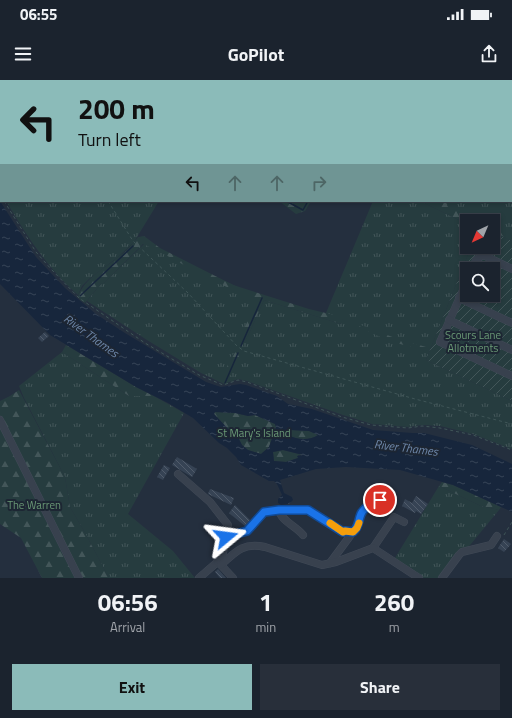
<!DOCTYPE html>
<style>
body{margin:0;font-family:"Titillium Web",sans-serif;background:#282f3a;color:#f1f3f6;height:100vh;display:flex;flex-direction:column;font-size:15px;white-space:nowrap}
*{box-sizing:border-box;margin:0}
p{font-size:13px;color:#a0a4aa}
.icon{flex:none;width:22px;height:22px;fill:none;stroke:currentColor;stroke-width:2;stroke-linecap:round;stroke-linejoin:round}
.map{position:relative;height:498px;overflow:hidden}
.side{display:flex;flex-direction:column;background:#1b232e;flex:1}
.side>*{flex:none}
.banner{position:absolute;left:0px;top:0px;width:512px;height:122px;box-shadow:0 2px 6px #0003,0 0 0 1px #39404a;background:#8bbbb9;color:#111;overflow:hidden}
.needle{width:26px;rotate:224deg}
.controls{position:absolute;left:460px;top:134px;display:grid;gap:8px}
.controls a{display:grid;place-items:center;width:40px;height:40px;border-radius:0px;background:#1b232e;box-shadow:0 2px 6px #0003,0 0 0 1px #39404a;font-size:20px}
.pin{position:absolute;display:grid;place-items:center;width:34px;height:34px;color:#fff;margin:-17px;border:2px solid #fff;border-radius:50%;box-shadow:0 1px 4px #0007}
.me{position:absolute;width:44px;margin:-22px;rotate:74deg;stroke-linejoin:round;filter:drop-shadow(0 0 3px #0008)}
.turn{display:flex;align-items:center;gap:14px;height:84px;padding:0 12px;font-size:18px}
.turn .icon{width:52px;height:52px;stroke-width:2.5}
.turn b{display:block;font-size:28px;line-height:34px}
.lanes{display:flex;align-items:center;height:38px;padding:0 12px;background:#0003;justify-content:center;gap:20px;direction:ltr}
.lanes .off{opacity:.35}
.eta{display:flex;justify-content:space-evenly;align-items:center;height:68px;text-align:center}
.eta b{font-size:24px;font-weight:700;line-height:28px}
.primary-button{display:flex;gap:8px;margin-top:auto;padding:8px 12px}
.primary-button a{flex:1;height:46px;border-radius:0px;background:#8bbbb9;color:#111;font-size:16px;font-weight:700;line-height:46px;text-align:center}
.primary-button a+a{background:#282f3a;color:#f1f3f6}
.status{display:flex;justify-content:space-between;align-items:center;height:28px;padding:0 20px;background:#1b232e;direction:ltr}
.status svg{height:11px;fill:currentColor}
header{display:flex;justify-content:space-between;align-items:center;height:52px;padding:0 12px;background:#1b232e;font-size:18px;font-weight:700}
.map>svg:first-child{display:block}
.grass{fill:url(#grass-tufts)}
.forest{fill:url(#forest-firs)}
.garden{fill:url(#garden-furrows);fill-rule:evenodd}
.water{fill:url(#water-ripples);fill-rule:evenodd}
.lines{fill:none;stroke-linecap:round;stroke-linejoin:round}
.stream{stroke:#17263c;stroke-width:1.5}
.building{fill:url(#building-back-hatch)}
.minor-casing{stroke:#414a57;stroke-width:8}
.path{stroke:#3f5557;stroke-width:1;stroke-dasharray:3 3;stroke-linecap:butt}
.minor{stroke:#38414e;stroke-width:7}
.route-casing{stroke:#114b97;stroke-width:10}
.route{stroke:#1a73e8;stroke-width:7}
.slow{stroke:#f59e0b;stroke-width:7}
.labels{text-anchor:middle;stroke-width:4;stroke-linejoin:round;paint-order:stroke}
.park-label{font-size:11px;fill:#6b9a76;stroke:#1d2633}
.water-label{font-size:12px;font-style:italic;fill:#6d86a8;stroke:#1d2633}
</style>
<div class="status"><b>06:55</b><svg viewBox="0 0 49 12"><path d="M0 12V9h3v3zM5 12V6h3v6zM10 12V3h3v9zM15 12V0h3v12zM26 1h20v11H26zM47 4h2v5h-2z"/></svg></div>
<header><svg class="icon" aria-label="menu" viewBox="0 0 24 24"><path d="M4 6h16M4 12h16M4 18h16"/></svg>GoPilot<svg class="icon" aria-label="share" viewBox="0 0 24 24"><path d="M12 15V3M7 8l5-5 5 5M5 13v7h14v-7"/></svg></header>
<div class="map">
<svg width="512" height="498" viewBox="0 0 512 498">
<defs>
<pattern id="grass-tufts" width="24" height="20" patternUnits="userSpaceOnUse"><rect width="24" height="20" fill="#263c3f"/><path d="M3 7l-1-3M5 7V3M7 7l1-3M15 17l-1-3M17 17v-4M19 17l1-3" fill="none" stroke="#435659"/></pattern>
<pattern id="forest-firs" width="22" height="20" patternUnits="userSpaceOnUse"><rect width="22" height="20" fill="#263c3f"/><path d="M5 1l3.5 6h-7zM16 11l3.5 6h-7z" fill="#435659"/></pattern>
<pattern id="garden-furrows" width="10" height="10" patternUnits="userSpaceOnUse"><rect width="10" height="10" fill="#263c3f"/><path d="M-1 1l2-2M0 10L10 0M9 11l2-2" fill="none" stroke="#435659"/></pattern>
<pattern id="water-ripples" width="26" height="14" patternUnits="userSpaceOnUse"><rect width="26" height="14" fill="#17263c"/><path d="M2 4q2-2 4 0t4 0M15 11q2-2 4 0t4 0" fill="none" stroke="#364457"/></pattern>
<pattern id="building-back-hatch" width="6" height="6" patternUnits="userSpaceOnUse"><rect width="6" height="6" fill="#364354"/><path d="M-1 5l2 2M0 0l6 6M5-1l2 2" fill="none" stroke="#515c6b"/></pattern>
</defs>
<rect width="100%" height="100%" fill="#242f3e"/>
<!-- grass -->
<g class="grass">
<polygon points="0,0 43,0 1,1 0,43"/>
<polygon points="61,0 137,0 138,1 60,1"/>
<polygon points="512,14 512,161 493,151 493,141 471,141 444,127 448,121 511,121"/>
<path d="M6 121H159L134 162 118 177 89 199 82 206 78 215C48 189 26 155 6 121Z"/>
<polygon points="373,121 420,121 467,144 467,167 471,167 426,280 512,321 512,369 473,354 440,346 422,345 408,347 372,344 343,335 247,301 238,299 224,304 201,293 147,260 87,221 100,205 105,202 146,162 161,171 259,217 244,262 248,256 264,220 341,244 343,240 326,233"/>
<polygon points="62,272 129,316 154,316 184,333 128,434 173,471 195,498 109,498 84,451 70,427 65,397 24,318 19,306"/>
<polygon points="439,406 481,426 499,430 466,470 440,498 420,498 395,478"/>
</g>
<!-- forest -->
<g class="forest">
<polygon points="279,121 294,121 296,123 301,121 311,121 305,131 296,134"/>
<polygon points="420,121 450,121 447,126 470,138 480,141 467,141 467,144"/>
<polygon points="493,146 512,156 512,161 498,154 493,154"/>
<path d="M144 156 160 168 233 205 309 229 334 235 344 240 341 244 264 220 248 256 244 262 239 260 256 223 255 217C216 207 180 180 143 164L105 202 100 205 85 223 80 220 78 216C86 197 103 190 118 177 126 172 132 164 138 157Z"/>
<polygon points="361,245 395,258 426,267 426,271 389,261 359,247"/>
<polygon points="66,265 136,307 154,316 129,316 62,272"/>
<polygon points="235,272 239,276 238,282 229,298 225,296 229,279"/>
<polygon points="19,310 65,397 70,427 84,451 109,498 42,498 21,458 0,444 0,321 10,316"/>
<polygon points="215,332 236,333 248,336 255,335 275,344 276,347 269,367 261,374 248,370 242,365 237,357 232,353 214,334"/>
<path d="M291 350 309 351 318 355C310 361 295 360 287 354Z"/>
<polygon points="283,370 303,375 298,375 298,378 286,382 274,381 273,372"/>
<polygon points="442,402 453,405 501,427 499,430 481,426 439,406"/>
</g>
<!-- garden -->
<path class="garden" d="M493 154H498L512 161V321L426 280 471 167H493ZM467 189H493V215H467Z"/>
<!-- water -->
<path class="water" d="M0 121 36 177 65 208 96 234 125 253 206 302 221 307 240 304 246 305 277 316 288 324 312 329 373 350 413 353H424L472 365 512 384V432L453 405 400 390 346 387 316 389 280 400 284 413 292 417 293 420 289 424 281 425 278 423V419L282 415 277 404 274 401H269L241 385 236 377 227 368 219 363 193 338 168 323 136 307 50 255 0 204ZM215 332 235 333 248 336 255 335 275 344 276 347 269 367 261 374 248 370 242 365 238 357 232 353 214 334ZM291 350 309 351 318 355C310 361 295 360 287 354ZM283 370 303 375 297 376 298 378 286 382 274 381 273 372Z"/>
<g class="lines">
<!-- stream -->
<g class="stream">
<polyline points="141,0 142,1"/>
<polyline points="55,1 56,0"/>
<polyline points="0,60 1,59"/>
<polyline points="286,121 303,130 308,121"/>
<polyline points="80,216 133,166"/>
<polyline points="241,266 262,218"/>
<polyline points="225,303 238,273"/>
</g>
</g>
<!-- building -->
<g class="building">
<polygon points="45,252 49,256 42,262 38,258"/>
<polygon points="177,377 197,389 192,397 172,385"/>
<polygon points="164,385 170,388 163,400 157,397"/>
<polygon points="385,403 396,412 392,418 380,409"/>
<polygon points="210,409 234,418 231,425 208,414"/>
<polygon points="416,416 428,424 421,434 416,431 415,433 402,426 405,419 412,423"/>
<polygon points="235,425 250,440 245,446 229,433"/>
<polygon points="504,459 511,464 504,472 498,468"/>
<polygon points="218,489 226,498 220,498 215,492"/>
</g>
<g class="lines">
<!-- minor casing -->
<g class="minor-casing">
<g id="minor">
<polyline points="472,189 476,180 483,175 512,189"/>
<polyline points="467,201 440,262 512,296"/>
<polyline points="459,218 512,243"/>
<polyline points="449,240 512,270"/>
<polyline points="0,340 79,498"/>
<polyline points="178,394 210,422 228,445 222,478 199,498"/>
<path d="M279 430C281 441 296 446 303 455"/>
<path d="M345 451 353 452C359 447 358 441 361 434 364 427 373 423 380 420"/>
<polyline points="226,457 247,451 265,432 279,430 308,430 350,456 330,483"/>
<polyline points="373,468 394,437 404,442"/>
<polyline points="218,482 233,498"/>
<path d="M221 485C236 471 244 462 265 467L322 485 336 482 373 468 419 498"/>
<polyline points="442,498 459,475 462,472 491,465 497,456"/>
</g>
</g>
<!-- path -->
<g class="path">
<polyline points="34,0 34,1"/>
<polyline points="0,36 1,37"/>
<polyline points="0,114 1,115"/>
<polyline points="4,121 36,172 51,189 79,218 145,263 199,295 223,305 238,300 247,302 342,337 371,345 408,348 422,346 440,348 473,355 512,370"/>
<polyline points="108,121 133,161 188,213 237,266 244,271 415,319 512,344"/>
<polyline points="504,455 512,442"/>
</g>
<!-- minor -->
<use href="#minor" class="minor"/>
</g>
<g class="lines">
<!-- route casing -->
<g class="route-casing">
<path id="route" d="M226 457 247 451 264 432 279 430H308L343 452 345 451 353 452C359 447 358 441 361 434 364 427 373 423 380 420"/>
</g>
<!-- route -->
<use href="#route" class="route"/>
<!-- slow -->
<polyline class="slow" points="330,443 343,452 345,451 353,452 357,448 359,443"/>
</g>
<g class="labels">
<!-- park labels -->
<g class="park-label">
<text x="473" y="259">Scours Lane<tspan x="473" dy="13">Allotments</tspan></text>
<text x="254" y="357">St Mary's Island</text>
<text x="34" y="429">The Warren</text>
</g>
<!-- water labels -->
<g class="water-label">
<text transform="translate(91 256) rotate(36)" y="4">River Thames</text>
<text transform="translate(406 368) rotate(7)" y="4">River Thames</text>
</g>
</g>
</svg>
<div class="controls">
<a><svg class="needle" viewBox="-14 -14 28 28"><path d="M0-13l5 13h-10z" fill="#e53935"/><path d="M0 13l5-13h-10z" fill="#a0a4aa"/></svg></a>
<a><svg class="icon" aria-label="search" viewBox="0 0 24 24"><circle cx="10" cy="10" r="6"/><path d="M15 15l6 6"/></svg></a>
</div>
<div class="pin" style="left:380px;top:420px;background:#d93025"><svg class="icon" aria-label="arrive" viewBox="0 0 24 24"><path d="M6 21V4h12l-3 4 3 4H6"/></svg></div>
<svg class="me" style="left:226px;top:457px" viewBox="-20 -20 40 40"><path d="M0-17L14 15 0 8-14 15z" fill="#1a73e8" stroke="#fff" stroke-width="4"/></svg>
<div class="banner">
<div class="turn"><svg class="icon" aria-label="left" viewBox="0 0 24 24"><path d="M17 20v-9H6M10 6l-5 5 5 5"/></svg><div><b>200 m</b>Turn left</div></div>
<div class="lanes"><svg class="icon" aria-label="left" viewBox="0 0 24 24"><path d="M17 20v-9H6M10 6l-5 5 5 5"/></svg><svg class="icon off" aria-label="ahead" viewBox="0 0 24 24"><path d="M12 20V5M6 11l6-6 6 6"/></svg><svg class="icon off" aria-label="ahead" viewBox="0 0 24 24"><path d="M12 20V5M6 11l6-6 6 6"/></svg><svg class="icon off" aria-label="right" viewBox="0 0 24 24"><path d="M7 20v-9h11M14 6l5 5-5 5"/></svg></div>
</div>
</div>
<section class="side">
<div class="eta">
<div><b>06:56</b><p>Arrival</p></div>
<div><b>1</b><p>min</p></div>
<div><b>260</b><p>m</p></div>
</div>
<div class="primary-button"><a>Exit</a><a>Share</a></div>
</section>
